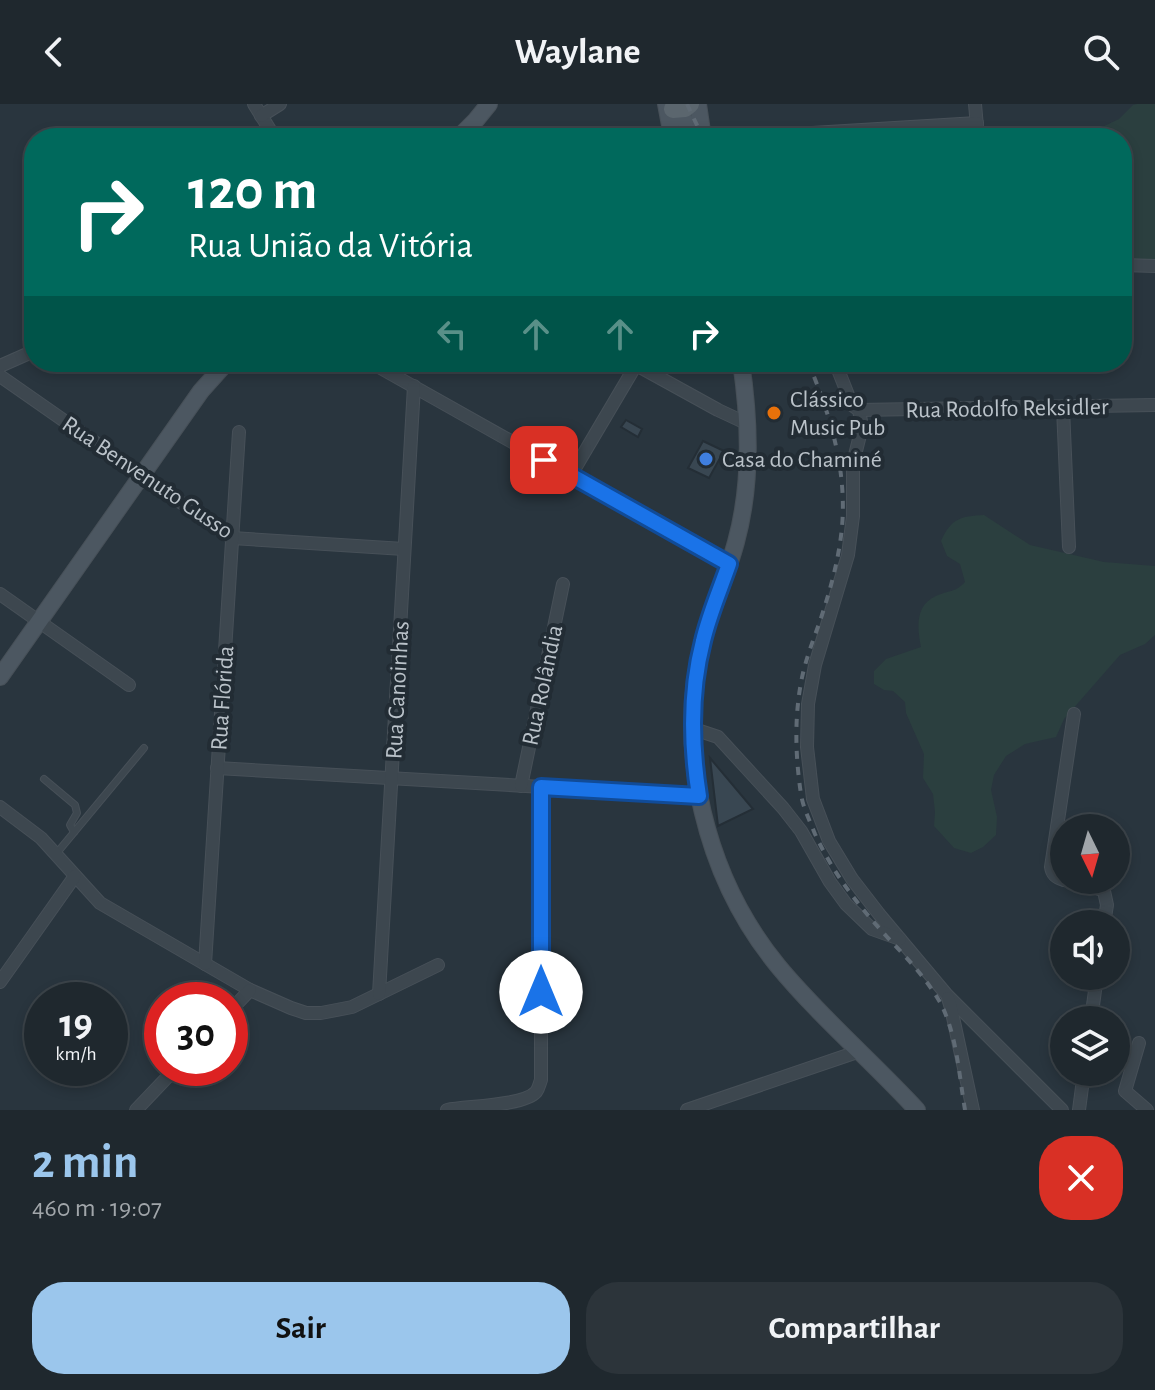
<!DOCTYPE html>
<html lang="pt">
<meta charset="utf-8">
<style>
body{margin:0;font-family:"Alegreya Sans",sans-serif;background:#2c343a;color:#f1f3f6;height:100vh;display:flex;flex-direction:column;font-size:30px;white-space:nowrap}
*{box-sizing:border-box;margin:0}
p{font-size:26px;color:#a1a6aa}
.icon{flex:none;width:44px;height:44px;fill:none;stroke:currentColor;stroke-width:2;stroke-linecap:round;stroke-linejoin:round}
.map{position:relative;height:1006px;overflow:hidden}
.side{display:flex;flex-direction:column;background:#1f282e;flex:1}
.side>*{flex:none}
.banner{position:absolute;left:24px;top:24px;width:1108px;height:244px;border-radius:32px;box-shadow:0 4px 12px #0003,0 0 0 2px #3c444a;background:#00695c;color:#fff;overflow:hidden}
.needle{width:52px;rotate:175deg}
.fabs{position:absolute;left:1050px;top:710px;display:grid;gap:16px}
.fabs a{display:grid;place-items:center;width:80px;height:80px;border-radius:50%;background:#1f282e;box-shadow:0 4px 12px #0003,0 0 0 2px #3c444a;font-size:40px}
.speed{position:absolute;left:24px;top:878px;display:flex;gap:16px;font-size:40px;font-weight:700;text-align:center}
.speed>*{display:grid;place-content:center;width:104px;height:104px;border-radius:50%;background:#1f282e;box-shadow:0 4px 12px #0003,0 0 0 2px #3c444a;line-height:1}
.speed small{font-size:20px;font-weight:400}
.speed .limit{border:12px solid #d22;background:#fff;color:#111}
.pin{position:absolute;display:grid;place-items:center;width:68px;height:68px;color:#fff;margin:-34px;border-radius:16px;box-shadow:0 4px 12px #0006}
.me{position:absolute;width:88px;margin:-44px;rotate:0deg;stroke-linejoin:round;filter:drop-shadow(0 0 6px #0008)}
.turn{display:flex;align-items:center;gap:28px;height:168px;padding:0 32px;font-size:36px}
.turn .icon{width:104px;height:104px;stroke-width:2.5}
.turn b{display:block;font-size:56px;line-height:68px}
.lanes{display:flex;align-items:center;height:76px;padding:0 32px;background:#0003;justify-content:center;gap:40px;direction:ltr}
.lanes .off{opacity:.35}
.round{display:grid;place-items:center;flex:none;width:84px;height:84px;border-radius:32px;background:#2c343a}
.overview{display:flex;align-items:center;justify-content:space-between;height:136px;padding:0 32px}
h1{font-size:48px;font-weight:600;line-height:60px;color:#9bc6ec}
.primary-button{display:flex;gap:16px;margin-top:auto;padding:16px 32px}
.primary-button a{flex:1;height:92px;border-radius:32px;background:#9bc6ec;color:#111;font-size:32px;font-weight:600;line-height:92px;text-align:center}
.primary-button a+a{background:#2c343a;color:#f1f3f6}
header{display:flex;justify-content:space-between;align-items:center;height:104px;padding:0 32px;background:#1f282e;font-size:36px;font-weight:600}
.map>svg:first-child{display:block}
.green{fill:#2b3f3f}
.building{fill:#394752;stroke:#242e36;stroke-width:2}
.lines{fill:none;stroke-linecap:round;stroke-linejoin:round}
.lane-casing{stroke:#475058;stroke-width:8}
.street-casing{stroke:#475058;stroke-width:14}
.secondary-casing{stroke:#475058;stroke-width:18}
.primary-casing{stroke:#475058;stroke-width:20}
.lane{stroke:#3d474f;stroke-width:6}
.street{stroke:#3d474f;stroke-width:12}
.secondary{stroke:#4c5761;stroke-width:16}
.primary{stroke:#5b666e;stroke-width:18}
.rail{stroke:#606b75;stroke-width:4;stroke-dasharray:8 8;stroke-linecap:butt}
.route-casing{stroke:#114b97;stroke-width:20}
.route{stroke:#1a73e8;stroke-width:14}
.food-dot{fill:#e8710a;stroke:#222c34;stroke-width:3}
.shop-dot{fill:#3f7fe0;stroke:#222c34;stroke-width:3}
.labels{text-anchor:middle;stroke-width:8;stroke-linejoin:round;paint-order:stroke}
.poi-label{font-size:24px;fill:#bac2c9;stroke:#222c34;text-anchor:start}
.street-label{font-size:24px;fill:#bac2c9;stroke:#222c34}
</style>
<header><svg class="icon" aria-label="back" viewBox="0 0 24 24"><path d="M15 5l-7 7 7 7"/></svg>Waylane<svg class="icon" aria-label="search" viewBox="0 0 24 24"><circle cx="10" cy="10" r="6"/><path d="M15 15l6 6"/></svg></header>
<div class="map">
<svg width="1155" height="1006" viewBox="0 0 1155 1006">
<rect width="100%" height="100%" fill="#29353e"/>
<!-- green -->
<g class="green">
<polygon points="1137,0 1155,0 1155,158 1122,160 1122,34 1095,34 1096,26 1119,15 1133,1"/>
<path d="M984 411 1030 441 1104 458 1155 462V531L1145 540 1120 551 1064 615 1056 633 1025 640 1006 652 994 671 991 686 997 713 996 731 983 743 971 749 954 744 934 722 935 708 933 690 923 674 924 650 906 609 905 598 893 587 884 586 874 580V567L886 555 921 543C917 524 915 501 936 492 949 486 955 489 965 478L960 460 947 452 941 437C951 415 960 412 984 411Z"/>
</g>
<!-- building -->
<g class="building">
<polygon points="626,316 642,325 638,333 621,323"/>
<polygon points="703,337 724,347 709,374 688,364"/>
<polygon points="710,654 753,705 718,722"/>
</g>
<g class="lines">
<!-- lane casing -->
<g class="lane-casing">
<g id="lane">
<polyline points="44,675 75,701 77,709 70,721 74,728"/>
<polyline points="56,750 144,644"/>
</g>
</g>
<!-- street casing -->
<g class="street-casing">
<g id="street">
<polyline points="254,0 275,34"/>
<polyline points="975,0 978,34"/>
<polyline points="261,12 280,0"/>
<polyline points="728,34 977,19"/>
<polyline points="1122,161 1155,162"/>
<polyline points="370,258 729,460"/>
<polyline points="631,258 718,306 748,320"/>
<polyline points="835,258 852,301 859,306 862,323 853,359 853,412 848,451 815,561 808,600 807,643 813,695 829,737 852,775 879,810 947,891 1062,1006"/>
<polyline points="0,262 34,247"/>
<polyline points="0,272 232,434 404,445"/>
<polyline points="1063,304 1069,443"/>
<polyline points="859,306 1155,301"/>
<polyline points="571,371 636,261"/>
<polyline points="0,490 129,581"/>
<polyline points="694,625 718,633 783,704 801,727 830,778 846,800 872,825 900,835"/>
<polyline points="217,664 699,692"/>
<polyline points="521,682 563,480"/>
<polyline points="0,703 41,734 100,799 250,886 291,904 306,909 321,909 352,903 438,861"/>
<path d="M1064 776C1056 774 1052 771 1051 763L1074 610"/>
<polyline points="1064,776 1097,784 1104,787 1107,801 1104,820"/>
<polyline points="205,860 239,328"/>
<polyline points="0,878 75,772"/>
<polyline points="379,890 414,282"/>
<polyline points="948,894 951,904 973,1006"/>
<polyline points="230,907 250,886"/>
<polyline points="1091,916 1097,872"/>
<polyline points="1139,939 1125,987 1147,1006"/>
<polyline points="136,1006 176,964"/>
<path d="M447 1006C467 1002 523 1002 536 988 539 984 539 981 541 976V683"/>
<polyline points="687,1006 860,947"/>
<polyline points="1079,1006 1084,968"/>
</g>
</g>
<!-- secondary casing -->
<g class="secondary-casing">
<g id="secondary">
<polyline points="666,0 670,21 676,34"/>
<polyline points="668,0 702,34"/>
<polyline points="698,0 703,34"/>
<polyline points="458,34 476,16 489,0"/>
<path d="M741 258C750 318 752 380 736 438 727 472 712 503 703 536 674 647 706 774 778 862 820 913 872 957 917 1006"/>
<polyline points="0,573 201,287 227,258"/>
</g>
</g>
<!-- primary casing -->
<g class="primary-casing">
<polyline id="primary" points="673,5 685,4 690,0"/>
</g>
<!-- lane -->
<use href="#lane" class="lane"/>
<!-- street -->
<use href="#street" class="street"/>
<!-- secondary -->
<use href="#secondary" class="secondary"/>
<!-- primary -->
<use href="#primary" class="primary"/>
<!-- rail -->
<g class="rail">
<polyline points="687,0 703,34"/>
<path d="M808 258C830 310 847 365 842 423 839 455 830 487 820 517 814 534 807 552 803 569 794 608 795 651 801 690 803 704 810 717 815 730 834 771 858 801 888 834 907 854 927 875 941 900 957 932 959 971 965 1006"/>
</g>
</g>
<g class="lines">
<!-- route casing -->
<g class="route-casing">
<path id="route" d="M541 888V683L699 692C691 641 690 587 703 537 709 511 720 486 729 460L544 356"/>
</g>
<!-- route -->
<use href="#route" class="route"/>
</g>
<!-- markers -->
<circle class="food-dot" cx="774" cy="309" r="8"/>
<circle class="shop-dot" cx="706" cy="355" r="8"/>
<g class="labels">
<!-- poi labels -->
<g class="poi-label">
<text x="790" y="303">Clássico<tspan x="790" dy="28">Music Pub</tspan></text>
<text x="722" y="363">Casa do Chaminé</text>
</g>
<!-- street labels -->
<g class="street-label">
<text transform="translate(1007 304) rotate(-1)" y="8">Rua Rodolfo Reksidler</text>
<text transform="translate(148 373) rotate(34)" y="8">Rua Benvenuto Gusso</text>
<text transform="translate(542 581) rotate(-78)" y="8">Rua Rolândia</text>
<text transform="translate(397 586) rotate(-87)" y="8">Rua Canoinhas</text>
<text transform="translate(222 594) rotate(-86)" y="8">Rua Flórida</text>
</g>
</g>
</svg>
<div class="fabs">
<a><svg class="needle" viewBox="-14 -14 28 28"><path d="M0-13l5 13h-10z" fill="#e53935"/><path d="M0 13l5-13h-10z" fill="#a1a6aa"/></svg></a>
<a><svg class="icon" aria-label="sound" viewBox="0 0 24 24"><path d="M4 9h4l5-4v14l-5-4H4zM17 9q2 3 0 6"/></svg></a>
<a><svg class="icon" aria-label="layers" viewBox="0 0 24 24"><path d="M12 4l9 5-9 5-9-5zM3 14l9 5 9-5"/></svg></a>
</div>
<div class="speed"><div>19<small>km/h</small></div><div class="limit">30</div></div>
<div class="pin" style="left:544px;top:356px;background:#d93025"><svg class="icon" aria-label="arrive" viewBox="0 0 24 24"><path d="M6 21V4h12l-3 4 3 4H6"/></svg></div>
<svg class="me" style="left:541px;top:888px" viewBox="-20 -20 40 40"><circle r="19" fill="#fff"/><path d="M0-13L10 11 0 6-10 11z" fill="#1a73e8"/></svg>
<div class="banner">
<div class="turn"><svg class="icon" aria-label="right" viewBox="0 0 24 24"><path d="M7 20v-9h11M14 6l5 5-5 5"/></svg><div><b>120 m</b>Rua União da Vitória</div></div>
<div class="lanes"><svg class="icon off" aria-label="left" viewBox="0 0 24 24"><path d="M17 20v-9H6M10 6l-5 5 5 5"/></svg><svg class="icon off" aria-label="ahead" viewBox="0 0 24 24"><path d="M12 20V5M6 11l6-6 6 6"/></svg><svg class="icon off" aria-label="ahead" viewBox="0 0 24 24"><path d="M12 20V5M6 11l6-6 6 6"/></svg><svg class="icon" aria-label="right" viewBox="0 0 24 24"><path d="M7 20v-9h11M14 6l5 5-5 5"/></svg></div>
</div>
</div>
<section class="side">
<div class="overview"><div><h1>2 min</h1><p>460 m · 19:07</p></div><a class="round" style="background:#d93025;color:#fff"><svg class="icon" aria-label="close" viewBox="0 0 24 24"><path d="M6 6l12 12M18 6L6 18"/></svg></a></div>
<div class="primary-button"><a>Sair</a><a>Compartilhar</a></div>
</section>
